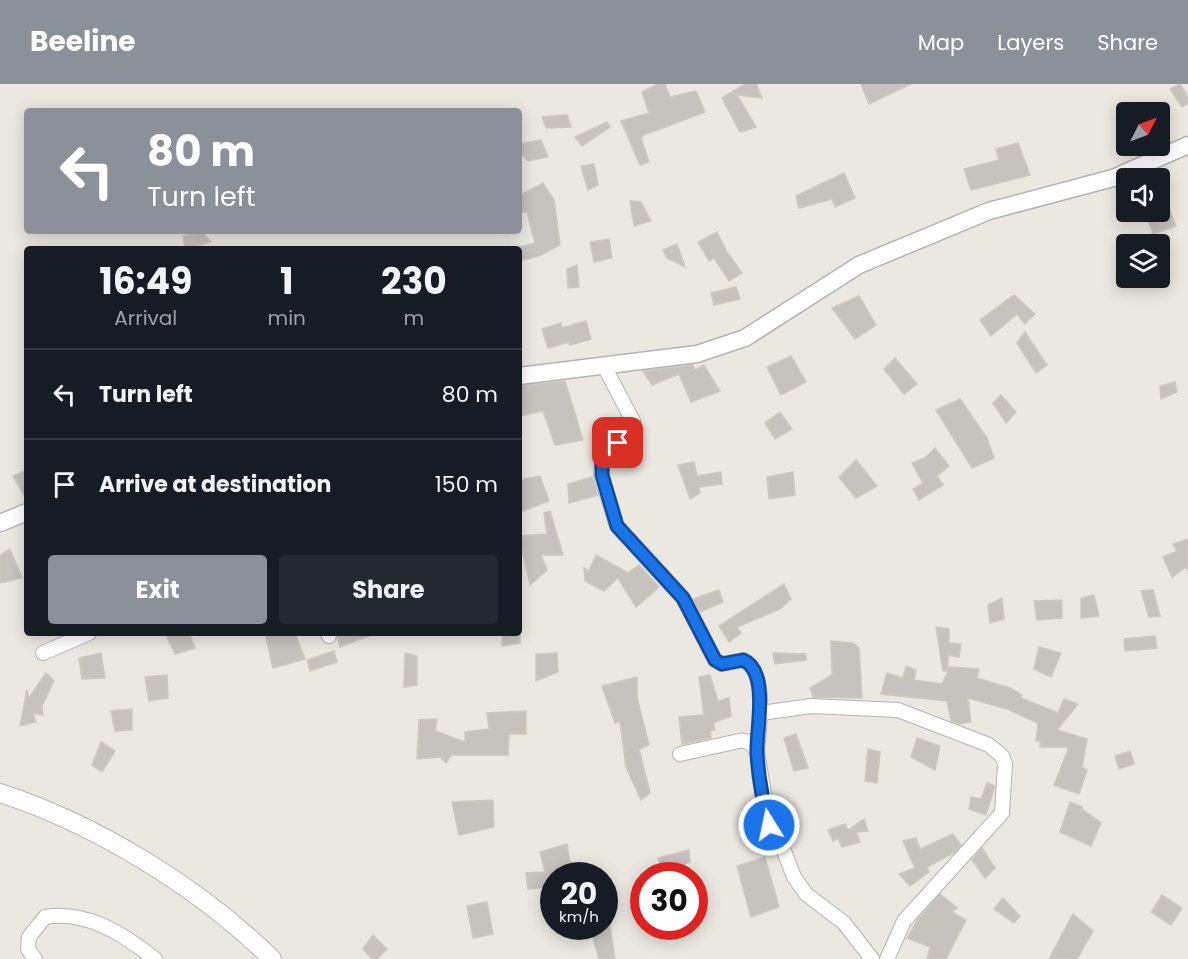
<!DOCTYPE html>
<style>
body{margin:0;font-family:Poppins,sans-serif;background:#242831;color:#f1f3f6;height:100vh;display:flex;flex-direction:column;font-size:22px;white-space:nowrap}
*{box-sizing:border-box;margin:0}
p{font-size:20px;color:#9ea1a6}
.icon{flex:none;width:33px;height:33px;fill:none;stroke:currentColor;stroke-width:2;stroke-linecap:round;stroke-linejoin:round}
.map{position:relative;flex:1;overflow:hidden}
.panel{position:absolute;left:24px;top:162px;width:498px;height:390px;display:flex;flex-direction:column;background:#171b24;border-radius:6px;box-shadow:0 3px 15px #0003}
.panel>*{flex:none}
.banner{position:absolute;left:24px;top:24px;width:498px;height:126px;border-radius:6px;box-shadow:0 3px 15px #0003;background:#8c9099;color:#fff;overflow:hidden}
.needle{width:39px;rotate:48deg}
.buttons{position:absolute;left:1116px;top:18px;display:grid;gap:12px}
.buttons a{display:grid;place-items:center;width:54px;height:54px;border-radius:6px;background:#171b24;box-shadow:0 3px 15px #0003;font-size:30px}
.speed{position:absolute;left:540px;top:778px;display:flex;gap:12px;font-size:30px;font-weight:700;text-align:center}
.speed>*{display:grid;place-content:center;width:78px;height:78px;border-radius:50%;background:#171b24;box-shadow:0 3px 15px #0003;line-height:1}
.speed small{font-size:15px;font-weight:400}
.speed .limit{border:9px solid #d22;background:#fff;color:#111}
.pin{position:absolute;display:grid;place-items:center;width:51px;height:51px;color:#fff;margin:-26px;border-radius:12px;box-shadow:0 3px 9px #0006}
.me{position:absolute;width:66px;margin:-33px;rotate:350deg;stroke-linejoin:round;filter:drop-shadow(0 0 4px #0008)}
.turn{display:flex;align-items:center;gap:21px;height:126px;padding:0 24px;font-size:27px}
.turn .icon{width:78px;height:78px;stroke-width:2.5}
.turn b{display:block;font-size:42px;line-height:51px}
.eta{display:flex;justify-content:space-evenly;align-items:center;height:102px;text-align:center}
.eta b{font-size:36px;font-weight:700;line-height:42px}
.action{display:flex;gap:12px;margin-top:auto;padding:12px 24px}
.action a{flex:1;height:69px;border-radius:6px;background:#8c9099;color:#fff;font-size:24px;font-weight:700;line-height:69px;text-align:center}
.action a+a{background:#242831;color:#f1f3f6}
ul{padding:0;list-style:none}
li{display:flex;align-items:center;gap:18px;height:90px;padding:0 24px;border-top:2px solid #363941}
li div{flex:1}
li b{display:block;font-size:22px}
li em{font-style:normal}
header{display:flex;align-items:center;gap:36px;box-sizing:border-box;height:84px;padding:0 30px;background:#8c9099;color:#fff}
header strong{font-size:28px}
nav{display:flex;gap:33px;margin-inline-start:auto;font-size:21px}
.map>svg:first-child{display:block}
.building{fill:#c6c2bd;stroke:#cec9bf;stroke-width:1.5}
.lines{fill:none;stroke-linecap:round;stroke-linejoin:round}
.minor-casing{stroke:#b0b3b7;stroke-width:16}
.tertiary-casing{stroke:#b0b3b7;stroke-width:19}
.secondary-casing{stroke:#afb3b7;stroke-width:20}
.minor{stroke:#fff;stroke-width:14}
.tertiary{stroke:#fff;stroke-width:16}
.secondary{stroke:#fff;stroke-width:18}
.route-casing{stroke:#114b97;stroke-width:15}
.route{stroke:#1a73e8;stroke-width:10}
</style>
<header>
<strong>Beeline</strong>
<nav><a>Map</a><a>Layers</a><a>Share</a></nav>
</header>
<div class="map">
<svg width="1188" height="875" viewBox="0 0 1188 875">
<rect width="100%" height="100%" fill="#eae8e0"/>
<!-- building -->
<g class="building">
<polygon points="658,0 665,0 670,13 696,7 705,28 644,51 641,54 649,78 640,81 621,37 649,29 642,8"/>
<polygon points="745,0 756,0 762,14 737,11 756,43 740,48 722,14"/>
<polygon points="861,0 911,0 869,20"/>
<polygon points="1180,0 1188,13 1188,19 1182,23 1170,5"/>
<polygon points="567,31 571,43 546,44 542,33"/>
<polygon points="607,38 610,43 582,62 575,53"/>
<polygon points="541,56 548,73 528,77 519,67 519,60"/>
<polygon points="1018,59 1030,91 971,106 964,85 999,76 996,65"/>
<polygon points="594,80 598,101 588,106 581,82"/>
<polygon points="844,89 855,114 835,123 832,115 799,124 796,112"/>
<polygon points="543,99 554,116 560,161 539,172 519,177 519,163 535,159 527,128 519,128 519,112"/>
<polygon points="1160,102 1176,142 1153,150 1145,128 1160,128"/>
<polygon points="630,117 641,118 651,137 634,142"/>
<polygon points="717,148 727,168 742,189 729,197 714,174 709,177 698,158"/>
<polygon points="203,149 211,158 185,165 183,152"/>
<polygon points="609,155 612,174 594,178 590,158"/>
<polygon points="677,160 685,183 667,174 663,166"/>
<polygon points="577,181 579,203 568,204 567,185"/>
<polygon points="736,203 740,215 714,221 711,209"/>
<polygon points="1014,211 1035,230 1025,240 1017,230 991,252 980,236"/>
<polygon points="859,212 876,241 855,255 832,224"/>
<polygon points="586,237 591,255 570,261 569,258 548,264 542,245 561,239 562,244"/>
<polygon points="1025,248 1047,281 1036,289 1017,259"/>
<polygon points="791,272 806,298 781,311 767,283"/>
<polygon points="895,274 917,300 904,310 884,285"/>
<polygon points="693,281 695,286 704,281 720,307 691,318 679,290 652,301 643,287"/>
<polygon points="565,297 583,356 555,361 543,327 519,332 519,302"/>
<polygon points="1175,298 1177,308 1161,315 1160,302"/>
<polygon points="1001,311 1016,328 1006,339 993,319"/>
<polygon points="960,315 987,354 994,374 972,384 936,326"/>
<polygon points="780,328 792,345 775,355 765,339"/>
<polygon points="935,364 949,382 937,392 943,401 919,416 913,405 923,399 912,379 925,374"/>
<polygon points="856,376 877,402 856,414 839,393"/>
<polygon points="694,378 697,392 721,388 722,400 699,403 700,409 690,415 678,381"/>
<polygon points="27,386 27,417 13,392"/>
<polygon points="793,388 795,411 769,415 767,393"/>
<polygon points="540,392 549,417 523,427 519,418 519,396"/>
<polygon points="592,393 598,411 569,419 568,400"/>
<polygon points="550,427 563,471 541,471 547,486 530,501 519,452 547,450 544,429"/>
<polygon points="1188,455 1188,487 1186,483 1172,493 1163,473 1177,467 1173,460"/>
<polygon points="10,465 22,494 0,499 0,471"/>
<polygon points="596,471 628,489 639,481 659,503 636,523 618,494 604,507 585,497 584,484 589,487"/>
<polygon points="784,500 791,515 780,525 737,543 741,549 729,558 719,542"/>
<polygon points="719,506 723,518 700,528 693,515"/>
<polygon points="1153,506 1160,532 1149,533 1141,507"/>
<polygon points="1094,511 1099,532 1081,534 1081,514"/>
<polygon points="1002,514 1004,535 990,539 988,521"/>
<polygon points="1062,516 1062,534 1037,536 1034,517"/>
<polygon points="936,543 949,545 949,559 961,560 959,573 948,571 948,586 950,583 979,585 977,594 1010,604 1022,611 1021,614 1058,629 1064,615 1078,620 1057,646 1087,655 1082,683 1087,686 1079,710 1054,701 1069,663 1040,663 1040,657 1036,657 1038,639 1007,625 968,614 971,638 959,640 951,637 947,617 881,610 887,589 903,594 906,582 916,586 914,596 942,600 948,587 943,587"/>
<polygon points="165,549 189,549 195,564 175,570"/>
<polygon points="265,549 295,549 305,575 273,584"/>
<polygon points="337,549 374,549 374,550 340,563"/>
<polygon points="503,549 520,549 520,559 502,562"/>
<polygon points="1155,552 1157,564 1125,567 1124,555"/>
<polygon points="831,557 853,559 859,564 862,614 813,613 810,604 832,591"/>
<polygon points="1039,563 1061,569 1051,593 1034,585"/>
<polygon points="334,567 337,578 310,587 307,576"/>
<polygon points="101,569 105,594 82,595 79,574"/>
<polygon points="405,569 417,572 417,601 404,603"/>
<polygon points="557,569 558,588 536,597 536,570"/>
<polygon points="773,569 806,570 806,576 775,580"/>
<polygon points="46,589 54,597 42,622 43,631 33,629 36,638 20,642 27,606 29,614"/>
<polygon points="167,591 168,614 149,617 145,593"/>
<polygon points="710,591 718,617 729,614 731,632 713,639 715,646 710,647 711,654 682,660 679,633 704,631 699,593"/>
<polygon points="637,593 637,614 649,661 639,665 650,709 641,716 626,683 620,637 615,639 602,602"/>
<polygon points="132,625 132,646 115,647 111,627"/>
<polygon points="526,627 526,650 509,650 508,671 451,671 446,679 440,673 417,675 419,636 437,635 435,647 465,658 465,648 489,645 487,629"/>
<polygon points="796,650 808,684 794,687 784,654"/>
<polygon points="917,654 940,662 935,686 911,673"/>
<polygon points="101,658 115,667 102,688 92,681"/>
<polygon points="868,665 880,668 877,699 865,697"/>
<polygon points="1130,667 1134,680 1119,685 1115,672"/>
<polygon points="987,699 995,702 986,731 969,725 971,713 981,715"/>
<polygon points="493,716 494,743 459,751 452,718"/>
<polygon points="1070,718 1082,723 1082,725 1101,739 1091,762 1060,748"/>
<polygon points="864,735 868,747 856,748 860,758 842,763 838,754 833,757 828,746 845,740 848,746"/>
<polygon points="953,750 961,761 954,769 927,783 929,788 910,802 899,790 915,784 903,757 916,754 920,765"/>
<polygon points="567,760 572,792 554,792 554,803 528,805 526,789 545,788 540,768"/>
<polygon points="982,764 995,784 985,794 972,776"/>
<polygon points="689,766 690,778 663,788 658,774"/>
<polygon points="765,773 779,823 751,833 737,782"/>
<polygon points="940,810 957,824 952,828 966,836 946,875 927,875 930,863 907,854 918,835"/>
<polygon points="1162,811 1182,824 1171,841 1151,828"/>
<polygon points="1003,814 1020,832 1014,839 994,825"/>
<polygon points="487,818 493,850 473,854 467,822"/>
<polygon points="1073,830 1093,847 1077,875 1049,875"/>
<polygon points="610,842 615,875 599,875 591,846"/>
<polygon points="373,851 387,865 377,875 372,875 363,865"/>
</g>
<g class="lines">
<!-- minor casing -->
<g class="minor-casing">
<g id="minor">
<path d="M604 282 633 337 602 381 601 391 617 442 683 514 715 576 722 580 743 576C768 586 759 646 757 667"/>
<polyline points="328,549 329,552"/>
<polyline points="43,569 89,549"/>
<polyline points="761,629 811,622 898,626 989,661 1002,672 1005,680 1002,729 904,837 887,875"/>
<path d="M680 670 739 657C748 656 752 660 757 667L769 741 784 767 794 793 806 810 844 839 872 875"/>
<path d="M35 875 28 865 29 853 45 833C87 826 123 850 155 875"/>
</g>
</g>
<!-- tertiary casing -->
<g class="tertiary-casing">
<g id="tertiary">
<polyline points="519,292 697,270 745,254 859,181 989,127 1113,94 1188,61"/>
<polyline points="0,439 27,428"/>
</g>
</g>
<!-- secondary casing -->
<g class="secondary-casing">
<path id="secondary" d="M0 709C96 740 200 804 272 875"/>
</g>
<!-- minor -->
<use href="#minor" class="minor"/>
<!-- tertiary -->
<use href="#tertiary" class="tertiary"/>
<!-- secondary -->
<use href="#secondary" class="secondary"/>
</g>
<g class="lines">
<!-- route casing -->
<g class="route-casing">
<path id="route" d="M618 359 602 381V391L617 442 683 514 715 576 722 580 743 576C770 587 756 646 757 668 758 692 763 718 769 741"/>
</g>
<!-- route -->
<use href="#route" class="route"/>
</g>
</svg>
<div class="buttons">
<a><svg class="needle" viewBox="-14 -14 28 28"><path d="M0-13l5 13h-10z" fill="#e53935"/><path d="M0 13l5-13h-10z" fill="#9ea1a6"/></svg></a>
<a><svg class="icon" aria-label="sound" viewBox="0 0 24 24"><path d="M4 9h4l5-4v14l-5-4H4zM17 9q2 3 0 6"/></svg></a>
<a><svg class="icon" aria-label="layers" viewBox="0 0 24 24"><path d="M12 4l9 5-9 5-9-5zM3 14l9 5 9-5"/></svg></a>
</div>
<div class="speed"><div>20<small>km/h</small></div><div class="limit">30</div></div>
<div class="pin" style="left:618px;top:359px;background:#d93025"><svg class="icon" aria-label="arrive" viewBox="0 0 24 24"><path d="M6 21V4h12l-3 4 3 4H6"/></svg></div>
<svg class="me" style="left:769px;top:741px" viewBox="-20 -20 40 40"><circle r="17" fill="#1a73e8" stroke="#fff" stroke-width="3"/><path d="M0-11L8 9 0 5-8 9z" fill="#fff"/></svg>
<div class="banner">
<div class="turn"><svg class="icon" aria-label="left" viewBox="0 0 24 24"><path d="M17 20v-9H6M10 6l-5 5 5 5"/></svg><div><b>80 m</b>Turn left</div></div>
</div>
<section class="panel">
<div class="eta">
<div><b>16:49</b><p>Arrival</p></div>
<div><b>1</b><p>min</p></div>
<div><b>230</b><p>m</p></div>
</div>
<ul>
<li><svg class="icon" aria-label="left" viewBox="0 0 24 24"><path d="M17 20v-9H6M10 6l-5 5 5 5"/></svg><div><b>Turn left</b></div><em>80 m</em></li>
<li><svg class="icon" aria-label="arrive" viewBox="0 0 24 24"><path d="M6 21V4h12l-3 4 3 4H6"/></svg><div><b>Arrive at destination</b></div><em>150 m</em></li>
</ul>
<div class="action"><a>Exit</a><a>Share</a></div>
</section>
</div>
